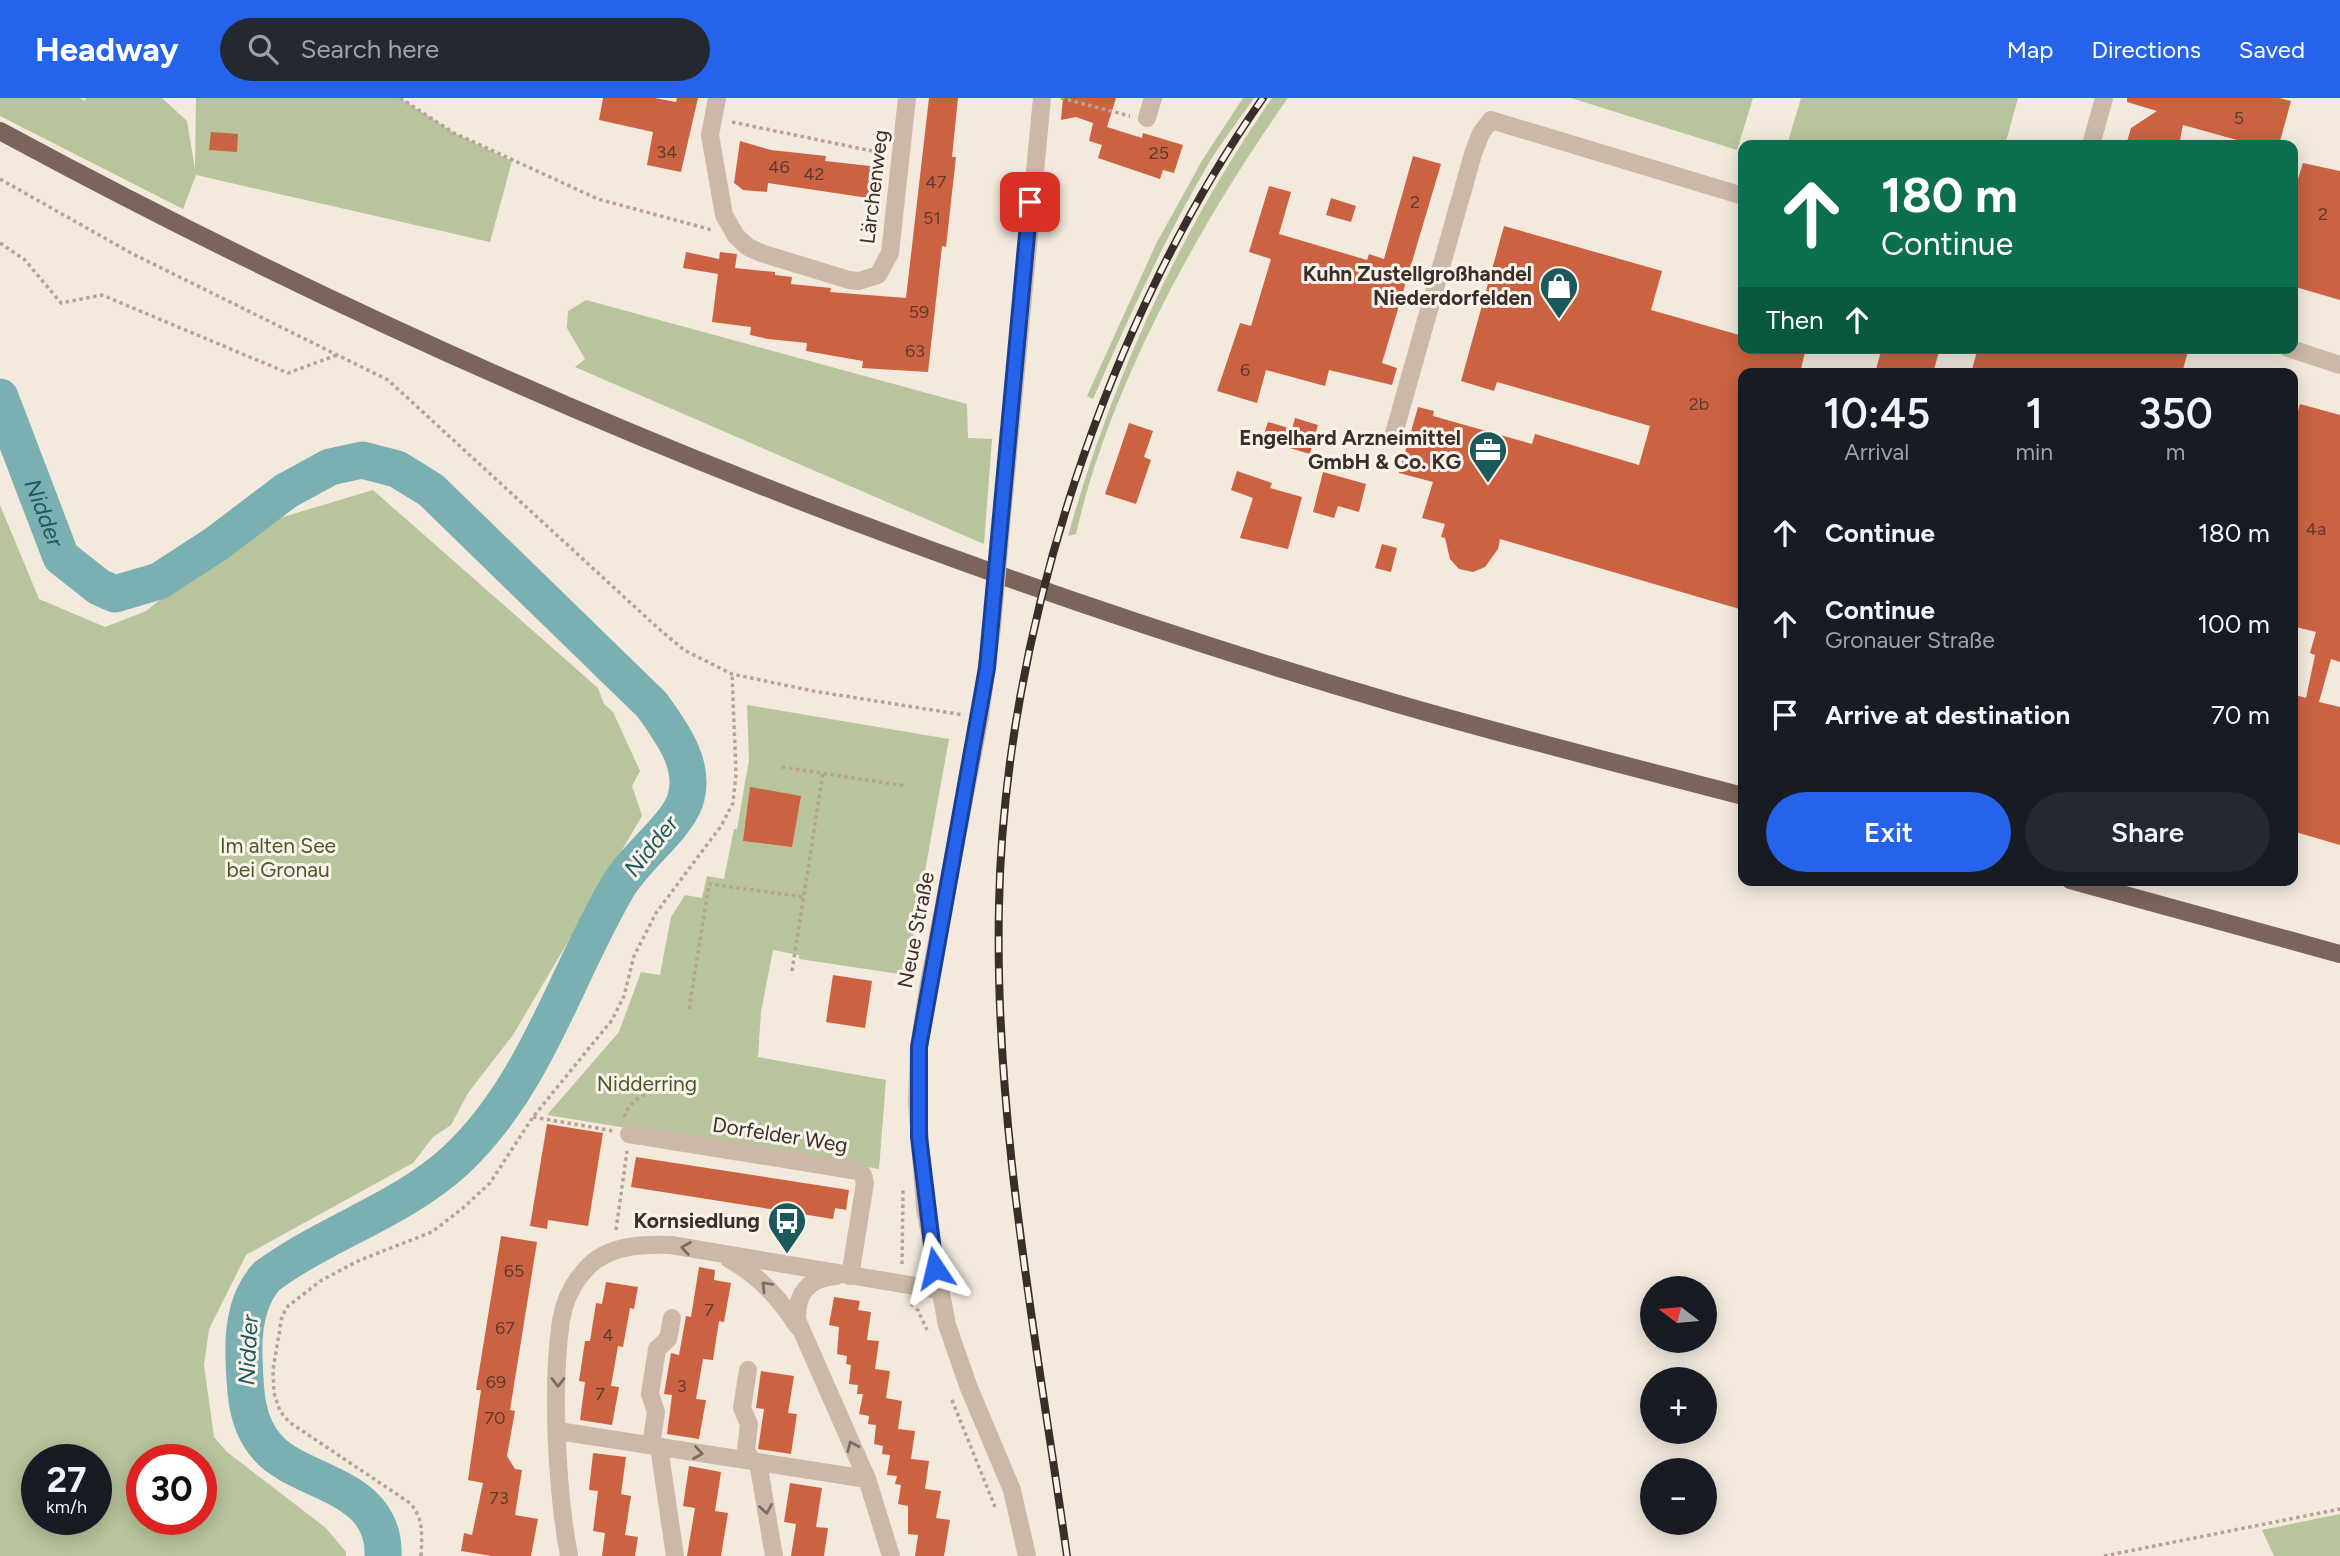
<!DOCTYPE html>
<meta charset="utf-8">
<style>
body{margin:0;font-family:Figtree,sans-serif;background:#242831;color:#f1f3f6;height:100vh;display:flex;flex-direction:column;font-size:26px;white-space:nowrap}
*{box-sizing:border-box;margin:0}
p{font-size:23px;color:#9ea1a6}
.icon{flex:none;width:38px;height:38px;fill:none;stroke:currentColor;stroke-width:2;stroke-linecap:round;stroke-linejoin:round}
.map{position:relative;flex:1;overflow:hidden}
.drawer{position:absolute;left:1738px;top:270px;width:560px;height:518px;display:flex;flex-direction:column;background:#171b24;border-radius:14px;box-shadow:0 4px 18px #0003}
.drawer>*{flex:none}
.top-card{position:absolute;left:1738px;top:42px;width:560px;height:214px;border-radius:14px;box-shadow:0 4px 18px #0003;background:#0b6e4f;color:#fff;overflow:hidden}
.needle{width:46px;rotate:286deg}
.tools{position:absolute;left:1640px;top:1178px;display:grid;gap:14px}
.tools a{display:grid;place-items:center;width:77px;height:77px;border-radius:50%;background:#171b24;box-shadow:0 4px 18px #0003;font-size:35px}
.speed{position:absolute;left:21px;top:1346px;display:flex;gap:14px;font-size:35px;font-weight:700;text-align:center}
.speed>*{display:grid;place-content:center;width:91px;height:91px;border-radius:50%;background:#171b24;box-shadow:0 4px 18px #0003;line-height:1}
.speed small{font-size:18px;font-weight:400}
.speed .limit{border:10px solid #d22;background:#fff;color:#111}
.pin{position:absolute;display:grid;place-items:center;width:60px;height:60px;color:#fff;margin:-30px;border-radius:14px;box-shadow:0 4px 10px #0006}
.me{position:absolute;width:77px;margin:-38px;rotate:350deg;stroke-linejoin:round;filter:drop-shadow(0 0 5px #0008)}
.turn{display:flex;align-items:center;gap:24px;height:147px;padding:0 28px;font-size:32px}
.turn .icon{width:91px;height:91px;stroke-width:2.5}
.turn b{display:block;font-size:49px;line-height:60px}
.then{display:flex;align-items:center;height:66px;padding:0 28px;background:#0003;gap:14px;font-size:26px}
.eta{display:flex;justify-content:space-evenly;align-items:center;height:119px;text-align:center}
.eta b{font-size:42px;font-weight:600;line-height:49px}
.cta{display:flex;gap:14px;margin-top:auto;padding:14px 28px}
.cta a{flex:1;height:80px;border-radius:42px;background:#2563eb;color:#fff;font-size:28px;font-weight:600;line-height:80px;text-align:center}
.cta a+a{background:#242831;color:#f1f3f6}
ul{padding:0;list-style:none}
li{display:flex;align-items:center;gap:21px;height:91px;padding:0 28px}
li div{flex:1}
li b{display:block;font-size:26px}
li em{font-style:normal}
header{display:flex;align-items:center;gap:42px;box-sizing:border-box;height:98px;padding:0 35px;background:#2563eb;color:#fff}
header strong{font-size:33px}
nav{display:flex;gap:38px;margin-inline-start:auto;font-size:24px}
.search{width:490px;height:63px;background:#242831;display:flex;align-items:center;gap:18px;box-sizing:border-box;padding:0 24px;border-radius:38px;color:#9ea1a6;font-size:26px}
.map>svg:first-child{display:block}
.green{fill:#b7c49c;fill-rule:evenodd}
.lines{fill:none;stroke-linecap:round;stroke-linejoin:round}
.river{stroke:#7ab0b2;stroke-width:37}
.building{fill:#cb6343}
.path{stroke:#b8a292;stroke-width:3.5;stroke-dasharray:3.5 3.5;stroke-linecap:butt}
.street{stroke:#ccb8a8;stroke-width:18}
.primary{stroke:#7b6459;stroke-width:18}
.rail-casing{stroke:#392e29;stroke-width:8}
.rail{stroke:#fbf3ea;stroke-width:5;stroke-dasharray:16;stroke-linecap:butt}
.street-bridge{stroke:#ccb8a8;stroke-width:18}
.oneway{stroke:#7b6c62}
.route-casing{stroke:#184099;stroke-width:18}
.route{stroke:#2563eb;stroke-width:12}
.labels{text-anchor:middle;stroke-width:6;stroke-linejoin:round;paint-order:stroke}
.number-label{font-size:18px;fill:#5e3b30}
.street-label{font-size:21px;fill:#392e29;stroke:#fbf3ea}
.poi-label{font-size:21px;font-weight:bold;fill:#392e29;stroke:#fbf3ea;text-anchor:end}
.park-label{font-size:21px;fill:#48582b;stroke:#fbf3ea}
.water-label{font-size:23px;font-style:italic;fill:#1c595d;stroke:#fbf3ea}
</style>
<header>
<strong>Headway</strong>
<div class="search"><svg class="icon" aria-label="search" viewBox="0 0 24 24"><circle cx="10" cy="10" r="6"/><path d="M15 15l6 6"/></svg>Search here</div>
<nav><a>Map</a><a>Directions</a><a>Saved</a></nav>
</header>
<div class="map">
<svg width="2340" height="1458" viewBox="0 0 2340 1458">
<rect width="100%" height="100%" fill="#f3e9dd"/>
<!-- green -->
<g class="green">
<polygon points="0,0 80,0 85,3 86,0 162,0 187,23 195,71 196,0 400,0 454,35 512,63 490,144 196,77 183,111 0,18"/>
<path d="M1243 0H1254C1238 23 1220 46 1206 70 1163 144 1127 223 1093 301L1087 298 1156 146 1203 61Z"/>
<path d="M1272 0H1288C1201 123 1109 288 1076 436L1068 438C1112 281 1179 134 1272 0Z"/>
<polygon points="1571,0 1753,0 1737,52"/>
<polygon points="1801,0 2018,0 2005,47 1787,47"/>
<polygon points="586,202 967,306 968,340 992,341 984,446 575,269 585,261 567,230 568,213"/>
<path d="M373 392 598 590 604 606 613 614 640 673 632 688 642 718 513 937 468 995 451 1027 433 1039 413 1065 246 1157 209 1231 204 1267 214 1339 227 1354 326 1430 346 1454V1458H0V407L39 501 105 529 146 513 253 428ZM37 1362H96V1421H37ZM142 1362H201V1421H142Z"/>
<polygon points="747,607 949,641 906,877 799,861 799,857 773,852 761,914 758,959 886,982 879,1071 547,1017 619,934 641,874 660,877 671,819 685,797 702,800 707,778 724,781 734,731 737,731 749,662"/>
<polygon points="2340,1416 2340,1458 2274,1458 2262,1432"/>
</g>
<g class="lines">
<!-- river -->
<path class="river" id="s1" d="M0 299 61 459 99 489 115 496 159 483 216 446 286 393 330 369 362 362 397 371 431 392 652 607C671 634 697 667 685 703 675 731 634 760 617 790 564 881 535 988 456 1062 402 1112 327 1134 267 1178 247 1200 243 1229 244 1258 245 1290 245 1325 268 1350 300 1386 386 1386 383 1458"/>
</g>
<!-- building -->
<g class="building">
<polygon points="603,0 655,0 676,4 677,0 698,0 681,74 647,67 653,34 599,22"/>
<polygon points="929,0 958,0 952,59 956,59 946,149 942,148 928,274 862,270 863,263 806,253 807,245 768,241 750,237 751,229 712,224 718,176 683,170 686,154 719,161 720,154 737,156 735,170 775,174 775,177 792,179 791,186 831,190 830,194 906,200"/>
<polygon points="1063,0 1116,0 1107,29 1142,40 1143,35 1183,47 1174,75 1163,72 1160,81 1098,60 1102,47 1089,43 1093,25 1076,19 1061,22"/>
<polygon points="2127,0 2279,0 2291,3 2279,47 2236,47 2237,42 2183,27 2179,47 2126,47 2131,30 2157,13 2127,4"/>
<polygon points="211,34 238,36 237,54 209,52"/>
<polygon points="740,43 771,52 826,58 825,63 879,69 875,101 768,85 767,94 743,92 734,85"/>
<polygon points="1413,58 1441,66 1382,265 1397,270 1392,287 1329,272 1325,288 1266,272 1257,305 1217,293 1240,225 1251,228 1271,161 1249,154 1269,88 1291,94 1279,136 1367,162 1369,156 1384,161"/>
<polygon points="2303,65 2340,73 2340,202 2292,188 2292,100"/>
<polygon points="1331,100 1356,108 1351,124 1326,117"/>
<polygon points="1504,128 1662,173 1651,212 1743,238 1743,250 1806,250 1800,275 1743,275 1743,512 1500,441 1498,451 1485,469 1473,474 1459,471 1450,461 1445,440 1441,439 1445,426 1422,420 1433,384 1399,375 1418,309 1434,313 1433,318 1532,346 1535,336 1639,367 1650,328 1497,284 1494,293 1461,283"/>
<polygon points="1882,250 1940,250 1933,275 1875,275"/>
<polygon points="1978,250 2189,250 2182,275 1971,275"/>
<polygon points="2300,306 2340,317 2340,564 2331,561 2319,604 2340,609 2340,747 2292,733 2292,596 2306,600 2315,557 2310,555 2316,534 2292,528 2292,334"/>
<polygon points="1295,320 1318,327 1310,356 1262,342 1268,324 1292,331"/>
<polygon points="1129,325 1153,333 1144,359 1151,362 1136,406 1105,396"/>
<polygon points="1237,373 1272,385 1270,390 1302,399 1288,451 1240,440 1253,400 1231,392"/>
<polygon points="1323,374 1366,386 1359,414 1338,408 1334,420 1313,414"/>
<polygon points="1382,446 1397,450 1391,474 1375,470"/>
<polygon points="750,689 801,698 792,749 743,743"/>
<polygon points="833,877 872,883 865,930 826,924"/>
<polygon points="547,1026 603,1035 588,1128 548,1122 547,1131 530,1128"/>
<polygon points="636,1059 849,1092 846,1112 835,1110 833,1121 631,1089"/>
<polygon points="501,1138 537,1144 510,1312 515,1313 507,1358 515,1371 522,1372 515,1417 538,1421 531,1458 492,1458 461,1453 464,1435 472,1437 483,1385 468,1382 481,1292 476,1292"/>
<polygon points="699,1169 715,1172 714,1182 731,1185 724,1224 719,1223 713,1262 703,1261 696,1301 706,1302 699,1341 667,1336 672,1297 664,1296 671,1255 679,1257 686,1218 691,1219"/>
<polygon points="606,1184 638,1189 634,1211 630,1210 623,1249 618,1248 611,1288 619,1289 612,1327 580,1322 585,1284 579,1283 585,1243 590,1243 596,1205 602,1206"/>
<polygon points="834,1199 860,1203 858,1212 871,1214 867,1242 879,1243 875,1271 890,1273 886,1300 902,1303 898,1331 915,1333 911,1361 929,1363 925,1391 941,1393 936,1420 950,1422 944,1458 915,1458 918,1437 908,1436 908,1408 898,1406 901,1387 895,1386 897,1378 887,1377 890,1357 882,1356 883,1348 874,1346 876,1327 868,1326 869,1318 859,1316 863,1296 857,1296 858,1287 849,1286 851,1267 846,1266 847,1258 837,1256 839,1229 829,1227"/>
<polygon points="761,1273 794,1278 788,1315 797,1316 791,1356 758,1351 764,1311 756,1310"/>
<polygon points="593,1355 626,1359 621,1396 631,1398 625,1437 638,1439 635,1458 602,1458 605,1435 593,1433 598,1393 589,1392"/>
<polygon points="689,1368 721,1374 715,1413 728,1415 721,1458 687,1458 695,1410 683,1408"/>
<polygon points="790,1385 822,1390 816,1429 828,1430 824,1458 791,1458 796,1426 784,1424"/>
</g>
<g class="lines">
<!-- path -->
<g class="path">
<polyline points="400,0 454,35 598,101 712,132"/>
<polyline points="1061,0 1130,18"/>
<polyline points="732,24 882,55"/>
<polyline points="0,81 131,155 388,282 659,531 684,552 732,576 813,593 964,617"/>
<polyline points="0,145 25,162 61,205 102,197 288,275 337,257"/>
<polyline points="782,669 906,688"/>
<polyline points="792,873 823,675"/>
<polyline points="689,911 709,786 804,799"/>
<polyline points="533,1019 614,1033"/>
<path d="M624 1019C631 996 663 988 684 980"/>
<polyline points="616,1132 627,1053"/>
<polyline points="902,1166 903,1090"/>
<polyline points="911,1206 918,1212 927,1232"/>
<polyline points="952,1302 995,1409"/>
<path d="M421 1458C422 1437 424 1421 410 1405L289 1324 280 1313 274 1295 273 1272 282 1218 288 1208 322 1182 360 1162 432 1134 463 1110 490 1085 533 1019 612 922 624 898 634 858 656 815 721 728 733 705 736 676 732 576"/>
<polyline points="2104,1458 2340,1411"/>
</g>
<!-- street -->
<g class="street">
<polyline points="717,0 710,37 724,117 736,138 748,149 761,155 849,182 859,183 878,177 890,155 907,0"/>
<polyline points="1147,20 1153,0"/>
<polyline points="2091,47 2104,0"/>
<polyline points="2288,250 2340,267"/>
<polyline points="1393,339 1473,56 1481,35 1491,22 1743,98"/>
<polyline points="1003,409 1042,0"/>
<polyline points="992,529 980,619 928,890 919,949 917,1004 925,1110 947,1227 969,1290 1012,1392 1027,1458"/>
<polyline points="629,1036 858,1073 863,1077 865,1085 850,1178"/>
<path d="M729 1161C759 1177 780 1201 798 1229"/>
<path d="M836 1178C809 1180 796 1195 797 1222L867 1381 891 1458"/>
<polyline points="748,1272 742,1310 749,1326 746,1352 752,1363"/>
<polyline points="558,1333 867,1381"/>
<polyline points="651,1347 656,1314 650,1296 657,1251 668,1241 672,1220"/>
<polyline points="659,1349 675,1458"/>
<polyline points="758,1364 774,1458"/>
<path d="M569 1458C557 1393 551 1289 561 1223 564 1204 573 1185 586 1171 607 1147 642 1146 671 1147L939 1192"/>
</g>
<!-- primary -->
<g class="primary">
<path d="M0 33C443 273 914 464 1398 606 1512 639 1628 668 1743 698"/>
<polyline points="2070,782 2340,856"/>
</g>
<!-- rail casing -->
<g class="rail-casing">
<path id="rail" d="M1067 1458C1037 1243 994 1025 999 807 1004 536 1107 222 1263 0"/>
</g>
<!-- rail -->
<use href="#rail" class="rail"/>
<!-- street-bridge -->
<polyline class="street-bridge" points="992,529 1003,409"/>
</g>
<!-- one-way arrows -->
<defs><path id="oneway-chevron" d="M-2-3.5L2.5 0L-2 3.5" fill="none" stroke-width="1.6" stroke-linecap="round" stroke-linejoin="round" transform="scale(1.75)"/></defs>
<g class="oneway">
<use href="#oneway-chevron" transform="translate(686 1150) rotate(-171)"/>
<use href="#oneway-chevron" transform="translate(766 1188) rotate(-134)"/>
<use href="#oneway-chevron" transform="translate(558 1284) rotate(90)"/>
<use href="#oneway-chevron" transform="translate(852 1348) rotate(-114)"/>
<use href="#oneway-chevron" transform="translate(698 1355) rotate(9)"/>
<use href="#oneway-chevron" transform="translate(766 1411) rotate(81)"/>
</g>
<g class="lines">
<!-- route casing -->
<g class="route-casing">
<polyline id="route" points="935,1170 919,1039 919,949 987,570 1030,104"/>
</g>
<!-- route -->
<use href="#route" class="route"/>
</g>
<!-- icons -->
<defs>
<g id="shop-pin" transform="scale(2.0125)"><path d="M0 17L-7.5 6A9.5 9.5 0 1 1 7.5 6Z" fill="#1c595d" stroke="#fbf3ea"/><path d="M-5-2.5h2.3a2.7 3.5 0 0 1 5.4 0H5L5.5 6h-11ZM-1.5-2.5h3a1.5 2.3 0 0 0-3 0Z" fill="#fff"/></g>
<g id="office-pin" transform="scale(2.0125)"><path d="M0 17L-7.5 6A9.5 9.5 0 1 1 7.5 6Z" fill="#1c595d" stroke="#fbf3ea"/><path d="M-6-3h4V-5.5h4V-3h4V5H-6ZM-1-4.5V-3h2v-1.5ZM-6 0V1H6V0Z" fill="#fff"/></g>
<g id="bus-pin" transform="scale(2.0125)"><path d="M0 17L-7.5 6A9.5 9.5 0 1 1 7.5 6Z" fill="#1c595d" stroke="#fbf3ea"/><path d="M-5-6H5V4H4V6H2V4H-2V6H-4V4H-5ZM-3.5-4V0h7V-4ZM-3.5 1.2v1.5H-2V1.2ZM2 1.2v1.5H3.5V1.2Z" fill="#fff"/></g>
</defs>
<g fill-rule="evenodd">
<use href="#shop-pin" x="1559" y="188"/>
<use href="#office-pin" x="1488" y="352"/>
<use href="#bus-pin" x="787" y="1123"/>
</g>
<g class="labels">
<!-- number labels -->
<g class="number-label">
<text x="2239" y="26">5</text>
<text x="667" y="60">34</text>
<text x="1159" y="61">25</text>
<text x="779" y="75">46</text>
<text x="814" y="82">42</text>
<text x="936" y="90">47</text>
<text x="1415" y="110">2</text>
<text x="2323" y="122">2</text>
<text x="932" y="126">51</text>
<text x="919" y="220">59</text>
<text x="915" y="259">63</text>
<text x="1245" y="278">6</text>
<text x="1699" y="312">2b</text>
<text x="2316" y="437">4a</text>
<text x="514" y="1179">65</text>
<text x="709" y="1218">7</text>
<text x="505" y="1236">67</text>
<text x="608" y="1243">4</text>
<text x="496" y="1290">69</text>
<text x="682" y="1294">3</text>
<text x="600" y="1302">7</text>
<text x="495" y="1326">70</text>
<text x="499" y="1406">73</text>
</g>
<!-- street labels -->
<g class="street-label">
<text transform="translate(874 89) rotate(-83)" y="7">Lärchenweg</text>
<text transform="translate(916 832) rotate(-79)" y="7">Neue Straße</text>
<text transform="translate(780 1037) rotate(9)" y="7">Dorfelder Weg</text>
</g>
<!-- poi labels -->
<g class="poi-label">
<text x="1532" y="183">Kuhn Zustellgroßhandel<tspan x="1532" dy="24">Niederdorfelden</tspan></text>
<text x="1461" y="347">Engelhard Arzneimittel<tspan x="1461" dy="24">GmbH &amp; Co. KG</tspan></text>
<text x="760" y="1130">Kornsiedlung</text>
</g>
<!-- park labels -->
<g class="park-label">
<text x="278" y="755">Im alten See<tspan x="278" dy="24">bei Gronau</tspan></text>
<text x="647" y="993">Nidderring</text>
</g>
<!-- water labels -->
<g class="water-label">
<text dy="8" stroke="none"><textPath href="#s1" startOffset="124">Nidder</textPath></text>
<text transform="translate(651 748) rotate(-51)" y="8">Nidder</text>
<text transform="translate(248 1252) rotate(-87)" y="8">Nidder</text>
</g>
</g>
</svg>
<div class="tools">
<a><svg class="needle" viewBox="-14 -14 28 28"><path d="M0-13l5 13h-10z" fill="#e53935"/><path d="M0 13l5-13h-10z" fill="#9ea1a6"/></svg></a>
<a>+</a>
<a>−</a>
</div>
<div class="speed"><div>27<small>km/h</small></div><div class="limit">30</div></div>
<div class="pin" style="left:1030px;top:104px;background:#d93025"><svg class="icon" aria-label="arrive" viewBox="0 0 24 24"><path d="M6 21V4h12l-3 4 3 4H6"/></svg></div>
<svg class="me" style="left:935px;top:1170px" viewBox="-20 -20 40 40"><path d="M0-17L14 15 0 8-14 15z" fill="#2563eb" stroke="#fff" stroke-width="4"/></svg>
<div class="top-card">
<div class="turn"><svg class="icon" aria-label="ahead" viewBox="0 0 24 24"><path d="M12 20V5M6 11l6-6 6 6"/></svg><div><b>180 m</b>Continue</div></div>
<div class="then">Then<svg class="icon" aria-label="ahead" viewBox="0 0 24 24"><path d="M12 20V5M6 11l6-6 6 6"/></svg></div>
</div>
<section class="drawer">
<div class="eta">
<div><b>10:45</b><p>Arrival</p></div>
<div><b>1</b><p>min</p></div>
<div><b>350</b><p>m</p></div>
</div>
<ul>
<li><svg class="icon" aria-label="ahead" viewBox="0 0 24 24"><path d="M12 20V5M6 11l6-6 6 6"/></svg><div><b>Continue</b></div><em>180 m</em></li>
<li><svg class="icon" aria-label="ahead" viewBox="0 0 24 24"><path d="M12 20V5M6 11l6-6 6 6"/></svg><div><b>Continue</b><p>Gronauer Straße</p></div><em>100 m</em></li>
<li><svg class="icon" aria-label="arrive" viewBox="0 0 24 24"><path d="M6 21V4h12l-3 4 3 4H6"/></svg><div><b>Arrive at destination</b></div><em>70 m</em></li>
</ul>
<div class="cta"><a>Exit</a><a>Share</a></div>
</section>
</div>
